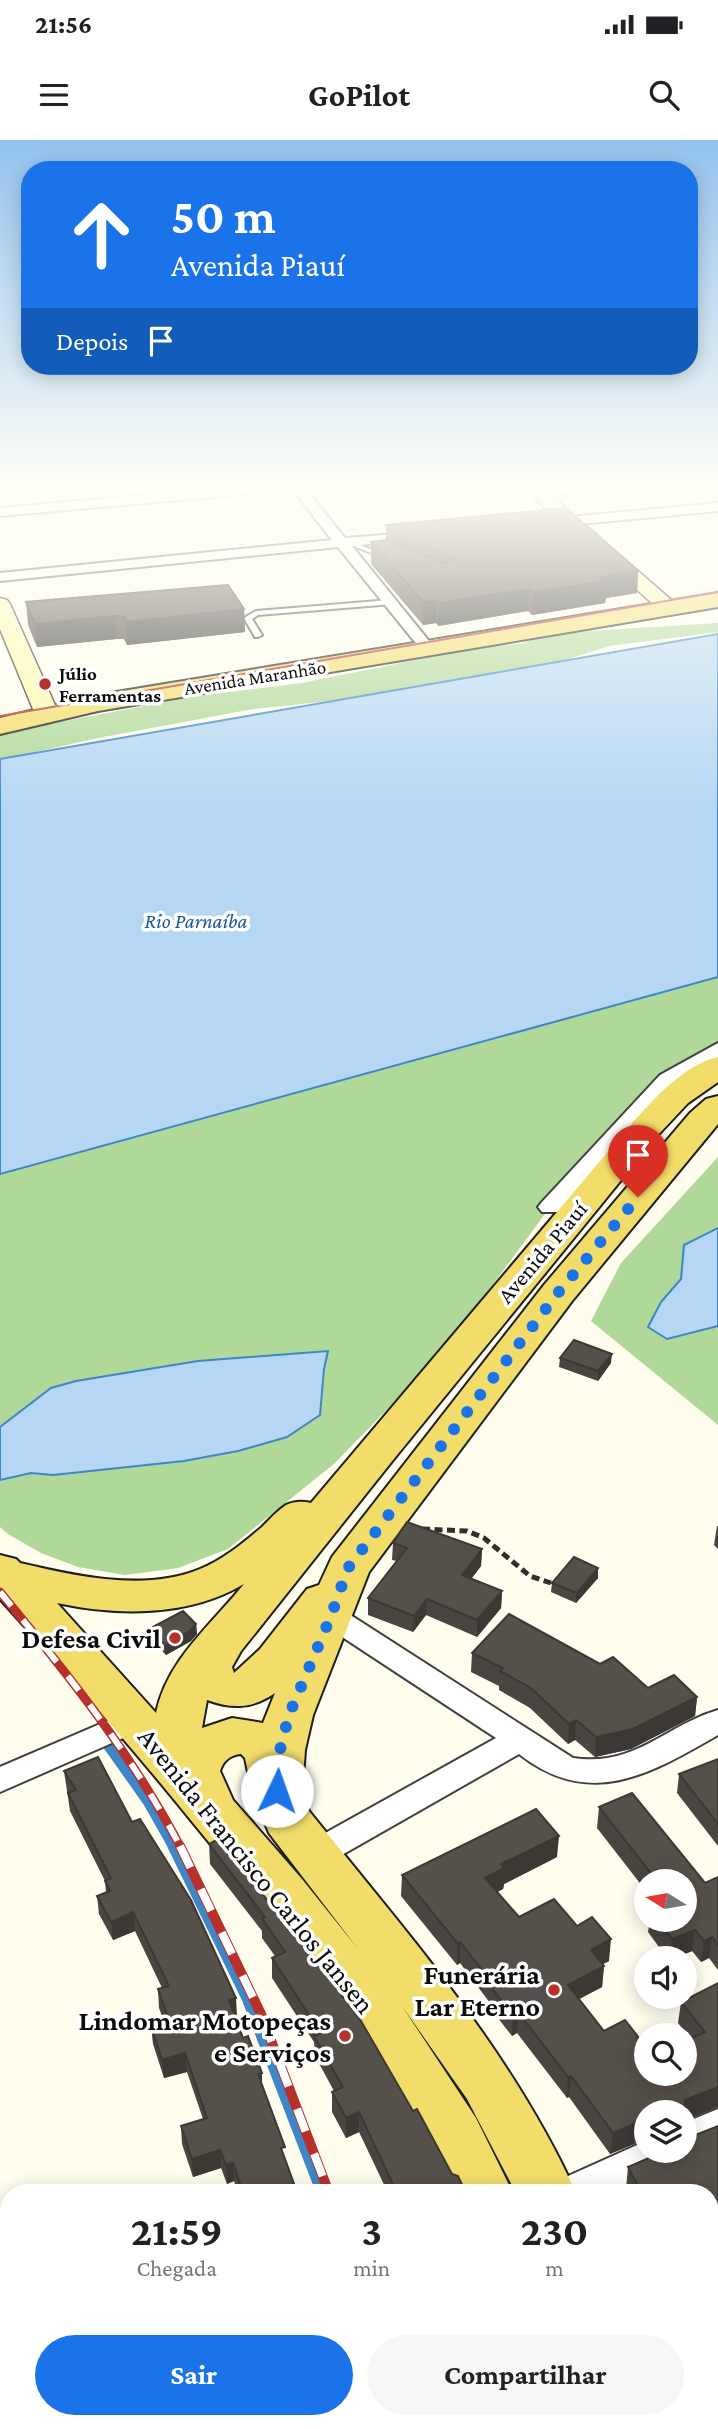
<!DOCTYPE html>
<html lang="pt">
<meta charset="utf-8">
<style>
body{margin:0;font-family:"Crimson Pro",serif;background:#f6f6f6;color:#202124;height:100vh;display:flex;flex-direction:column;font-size:26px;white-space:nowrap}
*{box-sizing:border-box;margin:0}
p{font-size:23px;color:#757577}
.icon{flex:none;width:38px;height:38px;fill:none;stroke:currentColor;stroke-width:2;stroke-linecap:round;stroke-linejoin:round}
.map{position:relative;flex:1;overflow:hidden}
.panel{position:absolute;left:0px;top:2044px;width:719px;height:245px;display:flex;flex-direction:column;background:#fff;border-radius:28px 28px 0 0;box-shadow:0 4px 18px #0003}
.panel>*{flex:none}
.hud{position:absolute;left:21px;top:21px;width:677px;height:214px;border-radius:28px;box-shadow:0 4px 18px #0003;background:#1a73e8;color:#fff;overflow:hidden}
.needle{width:46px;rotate:281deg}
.fabs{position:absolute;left:634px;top:1729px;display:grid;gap:14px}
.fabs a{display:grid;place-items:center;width:63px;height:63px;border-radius:50%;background:#fff;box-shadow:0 4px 18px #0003;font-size:35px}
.pin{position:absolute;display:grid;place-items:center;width:60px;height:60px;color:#fff;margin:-72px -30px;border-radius:50% 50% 50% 0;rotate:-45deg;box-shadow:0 0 7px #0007}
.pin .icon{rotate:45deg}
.me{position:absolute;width:77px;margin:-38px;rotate:3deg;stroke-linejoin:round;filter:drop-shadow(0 0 5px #0008)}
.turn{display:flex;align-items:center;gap:24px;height:147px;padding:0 35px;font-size:32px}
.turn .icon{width:91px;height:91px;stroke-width:2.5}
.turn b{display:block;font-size:49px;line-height:60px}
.then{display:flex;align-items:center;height:66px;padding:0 35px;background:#0003;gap:14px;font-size:26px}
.eta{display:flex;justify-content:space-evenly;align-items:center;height:119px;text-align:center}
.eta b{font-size:42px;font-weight:700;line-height:49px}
.action{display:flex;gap:14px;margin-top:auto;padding:14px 35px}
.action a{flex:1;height:80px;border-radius:42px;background:#1a73e8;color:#fff;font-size:28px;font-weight:700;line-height:80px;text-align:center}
.action a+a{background:#f6f6f6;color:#202124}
.status{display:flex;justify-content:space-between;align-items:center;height:49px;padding:0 35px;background:#fff;direction:ltr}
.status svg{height:19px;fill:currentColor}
header{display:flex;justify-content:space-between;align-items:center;height:91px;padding:0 35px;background:#fff;font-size:32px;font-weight:700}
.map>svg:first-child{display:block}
.forest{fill:#b0d899}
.water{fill:#b5d7f4;stroke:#3f86c8;stroke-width:2}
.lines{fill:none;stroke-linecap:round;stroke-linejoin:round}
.stream-far1{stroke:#3f86c8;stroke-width:10}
.stream{stroke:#3f86c8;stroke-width:11}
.lane-casing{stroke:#404040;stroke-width:4}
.street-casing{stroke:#404040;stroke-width:4}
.secondary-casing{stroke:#2f2f2f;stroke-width:3}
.primary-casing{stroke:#1e1e1e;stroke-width:4}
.path{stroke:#2f2f2f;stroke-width:5;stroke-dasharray:8 4.5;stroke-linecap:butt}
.lane{fill:#fff;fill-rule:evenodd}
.street{fill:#fff;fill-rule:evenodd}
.secondary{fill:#fcfaac;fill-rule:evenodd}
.primary{fill:#f3dd6a;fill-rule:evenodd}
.tram{stroke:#b8302b;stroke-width:2}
.rail-far1-casing{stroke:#b8302b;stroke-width:9}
.rail-casing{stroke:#b8302b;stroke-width:10}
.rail-far1{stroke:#fff;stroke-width:6;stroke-dasharray:18;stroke-linecap:butt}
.rail{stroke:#fff;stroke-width:8;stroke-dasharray:24;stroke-linecap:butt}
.wall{fill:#4a4540}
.shaded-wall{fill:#3c3834}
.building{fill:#56504a;stroke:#3c3834;stroke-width:2}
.route{stroke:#1a73e8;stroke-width:12;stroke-dasharray:0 21.6}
.poi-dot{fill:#b8302b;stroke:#fff;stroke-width:2.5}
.labels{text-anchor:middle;stroke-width:7;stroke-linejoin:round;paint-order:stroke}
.far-poi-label{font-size:19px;font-weight:bold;fill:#0d0d0d;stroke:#fff;text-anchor:start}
.far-street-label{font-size:19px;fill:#0d0d0d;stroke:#fff}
.far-water-label{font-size:21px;font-style:italic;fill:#1b589a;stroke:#fff}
.street-label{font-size:23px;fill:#0d0d0d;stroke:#fff}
.near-poi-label{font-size:28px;font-weight:bold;fill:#0d0d0d;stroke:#fff;text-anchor:end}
.near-street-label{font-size:28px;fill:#0d0d0d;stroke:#fff}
</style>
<div class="status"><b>21:56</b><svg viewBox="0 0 49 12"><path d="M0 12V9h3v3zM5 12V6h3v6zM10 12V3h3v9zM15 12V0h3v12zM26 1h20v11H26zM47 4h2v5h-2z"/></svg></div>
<header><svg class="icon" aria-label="menu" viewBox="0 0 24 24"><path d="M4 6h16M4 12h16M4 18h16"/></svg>GoPilot<svg class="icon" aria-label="search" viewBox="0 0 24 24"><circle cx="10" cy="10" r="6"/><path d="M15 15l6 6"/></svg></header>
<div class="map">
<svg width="718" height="2289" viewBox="0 0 718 2289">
<rect width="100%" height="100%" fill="#fefdee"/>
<!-- forest -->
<g class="forest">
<polygon points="718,483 718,492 609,506 559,522 376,556 253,569 93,599 0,620 0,593 204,555 302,543 460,511 523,503 556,493"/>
<polygon points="718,837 718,909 550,1067 444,1211 335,1323 228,1409 178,1428 125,1435 78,1427 41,1413 8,1394 0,1387 0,1034"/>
<polygon points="718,1017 718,1088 684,1105 682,1139 661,1162 667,1199 718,1186 718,1285 591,1181 621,1123"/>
</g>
<!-- water -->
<g class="water">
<polygon points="718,494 718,837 0,1034 0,619"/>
<polygon points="718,1088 718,1186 667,1199 648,1187 661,1162 681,1139 684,1105"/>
<polygon points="328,1211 324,1229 320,1275 287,1297 238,1311 184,1321 53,1335 31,1333 0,1340 0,1287 51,1248 76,1241 198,1221"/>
</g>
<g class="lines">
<!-- stream-far1 -->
<polyline class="stream-far1" points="102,1597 148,1662 174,1708"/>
<!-- stream -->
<g class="stream">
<polyline points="173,1706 247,1858 322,2053"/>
<polyline points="397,2280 400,2289"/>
</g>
<!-- lane casing -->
<g class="lane-casing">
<g id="lane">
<polygon points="569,350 594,350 540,357 537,355"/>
<polygon points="346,401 350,401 390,417 384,418 346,403"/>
<polygon points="390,460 394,462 393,464 258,475 252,479 262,495 258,497 255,497 244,478 256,471"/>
</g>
</g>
<!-- street casing -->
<g class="street-casing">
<g id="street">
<polygon points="200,350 252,350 246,354 0,376 0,368"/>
<polygon points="293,350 306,350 345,398 423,392 425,395 418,399 352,406 433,506 436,509 433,512 423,512 338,407 0,441 0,433 332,400"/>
<polygon points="718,363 718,371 548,387 541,383 548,379"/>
<polygon points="718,903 718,918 676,945 558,1072 542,1072 538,1067 542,1062 660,935"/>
<path d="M331 1466 341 1469 573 1618C636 1627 664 1586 718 1570V1595C650 1634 590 1670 519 1614L326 1724 314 1728 302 1724 298 1715 302 1706 496 1598 321 1483 316 1476 321 1469Z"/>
<polygon points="135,1569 146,1572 150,1580 146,1588 0,1652 0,1627"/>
<polygon points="718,1969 718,2003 684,2017 679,2015 675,2023 610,2053 551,2053 557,2041 646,2001 646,2011 684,2011 684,1983"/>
<polygon points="718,2135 718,2171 710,2174 710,2137"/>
</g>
</g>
<!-- secondary casing -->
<g class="secondary-casing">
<g id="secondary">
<polygon points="525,350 545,350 677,465 681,469 677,473 663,473"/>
<polygon points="0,458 7,460 10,464 59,574 55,579 39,579 35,574 0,489"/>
</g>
</g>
<!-- primary casing -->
<g class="primary-casing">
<g id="primary">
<polygon points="718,453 718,467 98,571 0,594 0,578 98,555"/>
<path d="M718 917V942L688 963 657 996 393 1320 241 1511 232 1527 234 1533 260 1509 307 1449 319 1445 332 1417 544 1145 690 973 706 959 718 956V984L572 1161 369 1432 313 1575 305 1610 302 1651 309 1671C406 1792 511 1910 576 2053H516L467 1959 402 1866 476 1978 513 2053H454C389 1917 289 1800 194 1684 132 1607 66 1532 0 1459V1415L16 1419 20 1423C76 1436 144 1452 200 1429 223 1420 243 1403 262 1387 269 1380 277 1371 286 1365 294 1361 303 1361 311 1363L633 982C656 957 684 925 718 917ZM244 1444C211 1485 167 1520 156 1573L57 1463C118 1476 188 1477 244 1444ZM275 1553 263 1583 232 1578 202 1588 207 1560C232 1569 252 1569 275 1553ZM241 1614 245 1618 252 1651 269 1693 358 1809 302 1739 233 1660 220 1631C223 1621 230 1615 241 1614Z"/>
<polygon points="562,2280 627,2280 630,2289 566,2289"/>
<polygon points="628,2280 693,2280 696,2289 632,2289"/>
</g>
</g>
<!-- path -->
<polyline class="path" points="422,1389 467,1391 484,1398 530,1436 551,1443"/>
<!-- lane -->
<use href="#lane" class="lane"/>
<!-- street -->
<use href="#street" class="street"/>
<!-- secondary -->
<use href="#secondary" class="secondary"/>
<!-- primary -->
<use href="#primary" class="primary"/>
<!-- tram -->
<polyline class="tram" points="0,576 718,452"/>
<!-- rail-far1 casing -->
<g class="rail-far1-casing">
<path id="rail-far1" d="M0 1452C67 1533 132 1614 181 1708"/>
</g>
<!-- rail casing -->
<g class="rail-casing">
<g id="rail">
<polyline points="180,1706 261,1874 329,2053"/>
<polyline points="405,2280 408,2289"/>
</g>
</g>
<!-- rail-far1 -->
<use href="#rail-far1" class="rail-far1"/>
<!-- rail -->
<use href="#rail" class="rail"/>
</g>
<!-- wall -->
<g class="wall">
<polygon points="386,385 638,431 637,453 606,458 605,463 532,475 528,471 438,486 436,483 423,485 371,424 371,402 386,401"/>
<polygon points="26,462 244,469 245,492 127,505 124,499 116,499 37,507 28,485"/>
<polygon points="560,1218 611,1223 598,1241 559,1227"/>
<polygon points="717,1386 718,1386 718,1409 714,1405"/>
<polygon points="393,1403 482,1409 481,1426 471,1439 502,1451 501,1468 477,1497 426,1475 413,1492 368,1475 368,1458 397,1421 392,1420"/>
<polygon points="598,1428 598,1438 576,1463 551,1452 552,1443"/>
<polygon points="196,1484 197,1494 191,1501 166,1515 150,1499 149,1489"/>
<polygon points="472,1513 600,1524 648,1548 697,1557 695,1576 631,1609 595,1617 575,1600 568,1604 530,1568 499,1550 499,1546 471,1532"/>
<polygon points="718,1619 718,1706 677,1653 679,1634"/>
<polygon points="64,1631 237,1876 235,1877 243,1898 262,1933 262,1946 285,2019 297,2052 300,2053 238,2053 234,2041 227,2044 221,2028 193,2037 182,2004 181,1986 203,1979 187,1932 164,1938 153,1904 151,1886 164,1882 159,1868 158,1849 162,1848 135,1791 113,1800 99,1774 97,1756 106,1752 105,1741 70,1671"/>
<polygon points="599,1667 705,1743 718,1737 718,1830 709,1818 701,1822 692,1811 675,1818 667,1818 648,1792 650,1780 684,1780 684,1741 646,1741 646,1751 597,1688"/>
<polygon points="218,1699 413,1971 452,2034 466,2053 388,2053 359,1992 346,1998 332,1972 332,1952 334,1951 315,1916 314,1902 272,1838 272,1818 275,1816 262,1798 262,1791 210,1724 209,1704"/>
<polygon points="557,1717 504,1744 503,1749 497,1752 519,1777 577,1786 609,1821 603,1824 604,1826 602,1847 579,1859 604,1891 646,1934 690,1898 678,1883 681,1862 718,1843 718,1967 684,1981 646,1972 646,1999 610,2014 569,1957 567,1958 517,1893 512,1896 490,1868 490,1863 460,1823 457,1825 401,1756 402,1735"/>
<polygon points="718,1986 718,2116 710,2119 710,2053 628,2053 626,2049 628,2027 684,2011 688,1998"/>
<polygon points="718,2185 718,2277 710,2265 710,2189"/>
<polygon points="296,2280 370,2280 370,2289 299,2289"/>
<polygon points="465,2280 568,2280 572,2289 468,2289"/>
</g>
<!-- shaded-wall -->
<g class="shaded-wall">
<polygon points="638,431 637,453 606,458 605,463 532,475 533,452 600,437"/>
<polygon points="529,449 528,471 438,486 439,463"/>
<polygon points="437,461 436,483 423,485 423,462"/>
<polygon points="244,469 245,492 127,505 126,482"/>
<polygon points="115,476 116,499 37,507 35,484"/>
<polygon points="612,1214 611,1223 598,1241 598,1231"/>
<polygon points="482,1409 481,1426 462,1451 462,1435"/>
<polygon points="598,1428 598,1438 576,1463 577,1453"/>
<polygon points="502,1451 501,1468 477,1497 477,1480"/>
<polygon points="427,1459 426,1475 413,1492 414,1476"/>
<polygon points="196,1484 197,1494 191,1501 166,1515 165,1505"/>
<polygon points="697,1557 695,1576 631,1609 595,1617 596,1597"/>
<polygon points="576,1580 575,1600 568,1604 569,1584"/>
<polygon points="559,1696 557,1717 504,1744 503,1749 484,1759 485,1738 501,1724"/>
<polygon points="133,1772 135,1791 113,1800 111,1782"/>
<polygon points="695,1790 692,1811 675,1818 669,1818 672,1799"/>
<polygon points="712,1797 709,1818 701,1822 704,1801"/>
<polygon points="611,1799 609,1821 589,1831 591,1810"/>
<polygon points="460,1802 460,1823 457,1825 458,1804"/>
<polygon points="604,1826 602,1847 566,1866 568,1845"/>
<polygon points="236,1858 237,1876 230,1879 229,1860"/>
<polygon points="518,1872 517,1893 512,1896 513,1875"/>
<polygon points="185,1913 187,1932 164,1938 162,1920"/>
<polygon points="262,1933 262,1951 258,1934"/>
<polygon points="571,1936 569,1957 567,1958 568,1937"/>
<polygon points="718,1947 718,1967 684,1981 685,1960"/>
<polygon points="359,1972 359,1992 346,1998 346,1978"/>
<polygon points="646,1979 646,1999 610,2014 613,1993"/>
<polygon points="220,2010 221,2028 193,2037 192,2019"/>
<polygon points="233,2023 234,2041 227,2044 226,2025"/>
<polygon points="718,2096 718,2116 710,2119 710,2100"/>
<polygon points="371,2281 370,2289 350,2289 350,2288"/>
</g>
<!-- building -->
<g class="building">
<polygon points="566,368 638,431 600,437 607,441 533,452 529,449 439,463 437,461 423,462 371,402 386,400 446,424 455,419 397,395 386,385"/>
<polygon points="228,445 244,469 126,482 123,476 115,476 35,484 26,462"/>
<polygon points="574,1200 612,1214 598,1231 560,1218"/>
<polygon points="407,1382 482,1409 462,1435 502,1451 477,1480 427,1459 414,1476 368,1458 407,1408 393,1403"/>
<polygon points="574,1417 598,1428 577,1453 552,1443"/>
<polygon points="183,1471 196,1484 190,1491 165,1505 149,1489"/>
<polygon points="509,1474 600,1524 613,1517 648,1548 674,1535 697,1557 633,1589 596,1597 576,1580 569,1584 531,1548 500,1531 503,1528 472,1513"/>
<polygon points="98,1617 132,1682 140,1679 191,1760 236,1858 229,1860 243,1898 248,1896 262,1933 258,1934 285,2007 281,2008 297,2052 300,2051 300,2053 243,2053 233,2023 226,2025 220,2010 192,2019 181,1986 207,1978 185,1913 162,1920 151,1886 169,1881 158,1849 169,1846 133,1772 111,1782 97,1756 110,1751 105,1741 111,1738 68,1653 76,1650 64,1631"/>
<polygon points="718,1619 718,1684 679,1634"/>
<polygon points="632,1653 705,1743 718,1737 718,1805 712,1797 704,1801 695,1790 672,1799 657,1780 684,1780 684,1741 657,1741 599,1667"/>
<polygon points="536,1669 559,1696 501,1724 504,1728 485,1738 519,1777 554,1759 577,1786 592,1777 611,1799 591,1810 604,1826 568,1845 604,1891 625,1880 646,1907 646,1934 684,1934 684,1901 705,1892 681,1862 718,1843 718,1947 685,1960 684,1987 684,1972 646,1972 646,1979 613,1993 571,1936 568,1937 518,1872 513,1875 491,1847 494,1845 460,1802 458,1804 402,1735"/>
<polygon points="218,1699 298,1798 361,1881 413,1971 417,1969 452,2034 458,2036 466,2053 397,2053 359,1972 346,1978 332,1952 343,1947 314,1896 321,1893 272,1818 285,1812 262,1778 265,1777 209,1704"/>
<polygon points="718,1986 718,2096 710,2100 710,2053 642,2053 628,2027 665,2011 684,2011 684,1997 688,1998"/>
<polygon points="718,2185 718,2245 710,2233 710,2189"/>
<polygon points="302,2280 370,2280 371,2281 350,2288 350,2289 305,2289"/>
<polygon points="474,2280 568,2280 572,2289 477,2289"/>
</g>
<!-- sky -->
<linearGradient id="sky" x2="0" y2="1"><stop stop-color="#93c2ed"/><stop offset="0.52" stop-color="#fffef7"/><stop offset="1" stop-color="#fffef7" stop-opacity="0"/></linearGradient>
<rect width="718" height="671" fill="url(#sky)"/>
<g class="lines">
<!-- route -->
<polyline class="route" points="277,1651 280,1610 289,1575 331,1476 348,1428 558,1153 638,1057"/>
</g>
<!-- markers -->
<g class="poi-dot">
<circle cx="45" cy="544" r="7"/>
<circle cx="175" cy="1498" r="7"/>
<circle cx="554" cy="1850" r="7"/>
<circle cx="345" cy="1896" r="7"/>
</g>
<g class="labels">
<!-- far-poi labels -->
<g class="far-poi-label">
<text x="59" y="540">Júlio<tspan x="59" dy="22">Ferramentas</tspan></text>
</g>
<!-- far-street labels -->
<g class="far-street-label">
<text transform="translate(255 537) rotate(-9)" y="7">Avenida Maranhão</text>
</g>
<!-- far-water labels -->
<g class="far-water-label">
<text x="196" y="788">Rio Parnaíba</text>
</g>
<!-- street labels -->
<g class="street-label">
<text transform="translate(542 1112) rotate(-50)" y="8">Avenida Piauí</text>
</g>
<!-- near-poi labels -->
<g class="near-poi-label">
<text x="161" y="1508">Defesa Civil</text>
<text x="540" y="1844">Funerária<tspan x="540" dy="32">Lar Eterno</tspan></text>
<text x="331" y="1890">Lindomar Motopeças<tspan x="331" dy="32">e Serviços</tspan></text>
</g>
<!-- near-street labels -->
<g class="near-street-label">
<text transform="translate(257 1730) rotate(51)" y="10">Avenida Francisco Carlos Jansen</text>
</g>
</g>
</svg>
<div class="fabs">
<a><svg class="needle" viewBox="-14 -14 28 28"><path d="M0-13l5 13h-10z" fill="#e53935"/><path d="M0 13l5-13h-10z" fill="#757577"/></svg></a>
<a><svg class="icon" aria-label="sound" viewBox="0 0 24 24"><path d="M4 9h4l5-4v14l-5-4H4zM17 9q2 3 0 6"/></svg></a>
<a><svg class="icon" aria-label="search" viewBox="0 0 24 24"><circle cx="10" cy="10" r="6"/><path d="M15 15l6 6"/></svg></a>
<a><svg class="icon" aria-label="layers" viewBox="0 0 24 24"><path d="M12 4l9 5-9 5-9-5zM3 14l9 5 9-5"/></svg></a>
</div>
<div class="pin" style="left:638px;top:1057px;background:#d93025"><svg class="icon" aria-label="arrive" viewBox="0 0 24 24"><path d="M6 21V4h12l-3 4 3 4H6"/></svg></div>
<svg class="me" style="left:277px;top:1651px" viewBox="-20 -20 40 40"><circle r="19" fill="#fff"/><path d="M0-13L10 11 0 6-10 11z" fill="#1a73e8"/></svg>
<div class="hud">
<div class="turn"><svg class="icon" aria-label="ahead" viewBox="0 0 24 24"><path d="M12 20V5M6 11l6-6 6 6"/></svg><div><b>50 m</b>Avenida Piauí</div></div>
<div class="then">Depois<svg class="icon" aria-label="arrive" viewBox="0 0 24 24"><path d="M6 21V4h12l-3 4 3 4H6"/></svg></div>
</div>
<section class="panel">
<div class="eta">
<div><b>21:59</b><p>Chegada</p></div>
<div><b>3</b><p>min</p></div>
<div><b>230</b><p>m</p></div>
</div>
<div class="action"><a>Sair</a><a>Compartilhar</a></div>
</section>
</div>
